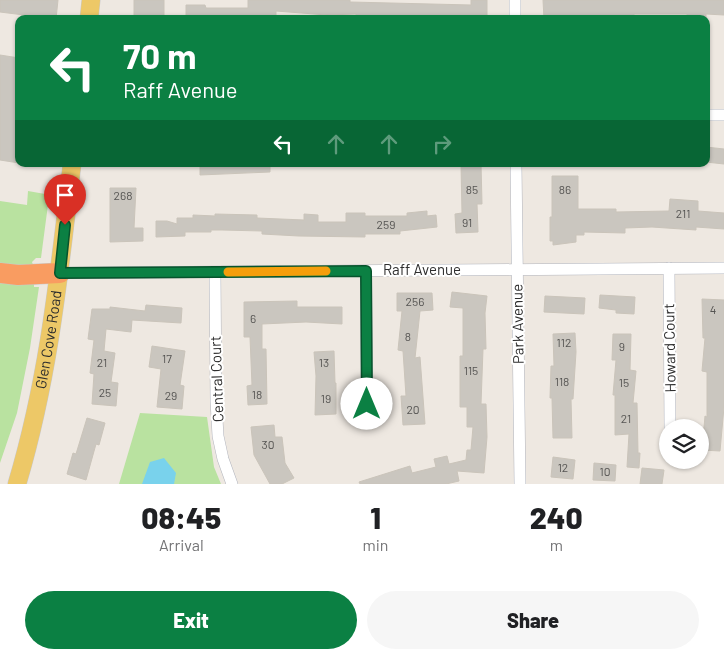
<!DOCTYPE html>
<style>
body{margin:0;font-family:Barlow,sans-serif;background:#f6f6f6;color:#202124;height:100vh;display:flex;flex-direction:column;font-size:19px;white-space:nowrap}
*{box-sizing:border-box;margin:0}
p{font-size:16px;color:#757577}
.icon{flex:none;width:28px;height:28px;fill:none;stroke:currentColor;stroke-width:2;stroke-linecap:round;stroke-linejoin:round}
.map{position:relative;height:484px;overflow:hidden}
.side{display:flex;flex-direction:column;background:#fff;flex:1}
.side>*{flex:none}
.banner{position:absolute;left:15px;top:15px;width:695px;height:152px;border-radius:10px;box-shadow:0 1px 4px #0004;background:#0b8043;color:#fff;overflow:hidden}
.fabs{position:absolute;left:659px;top:419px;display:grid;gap:10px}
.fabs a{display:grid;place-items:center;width:50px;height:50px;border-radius:50%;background:#fff;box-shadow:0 1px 4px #0004;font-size:25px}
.pin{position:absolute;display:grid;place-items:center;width:42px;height:42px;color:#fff;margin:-51px -21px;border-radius:50% 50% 50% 0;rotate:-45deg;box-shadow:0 0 5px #0007}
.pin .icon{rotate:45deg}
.me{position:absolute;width:55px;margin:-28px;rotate:0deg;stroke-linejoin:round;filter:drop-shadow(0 0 4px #0008)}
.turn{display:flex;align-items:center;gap:18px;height:105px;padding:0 25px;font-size:22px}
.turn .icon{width:65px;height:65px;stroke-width:2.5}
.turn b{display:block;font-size:35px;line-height:42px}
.lanes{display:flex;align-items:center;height:48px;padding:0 25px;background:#0003;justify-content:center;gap:25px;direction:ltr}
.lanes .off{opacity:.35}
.eta{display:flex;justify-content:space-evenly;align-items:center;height:85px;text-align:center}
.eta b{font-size:30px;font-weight:800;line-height:35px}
.cta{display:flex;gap:10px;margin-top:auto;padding:10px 25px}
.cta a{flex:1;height:58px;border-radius:30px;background:#0b8043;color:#fff;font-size:20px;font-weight:800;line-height:58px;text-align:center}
.cta a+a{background:#f6f6f6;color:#202124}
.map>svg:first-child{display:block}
.green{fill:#b9e2a0}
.water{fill:#79d2ec}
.building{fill:#cac6bf;stroke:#cac4ba}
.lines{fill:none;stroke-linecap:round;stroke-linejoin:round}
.street-casing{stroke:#b1b4bd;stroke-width:12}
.primary-casing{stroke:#c9c9c9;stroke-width:19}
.highway-casing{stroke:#c9c9c9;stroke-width:21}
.street{stroke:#fff;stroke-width:11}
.primary{stroke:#edc867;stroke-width:18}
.highway{stroke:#f99c61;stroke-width:20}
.route-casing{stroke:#07532c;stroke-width:12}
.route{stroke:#0b8043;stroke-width:9}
.slow{stroke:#f59e0b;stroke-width:9}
.labels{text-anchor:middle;stroke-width:4;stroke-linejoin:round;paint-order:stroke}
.number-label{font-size:12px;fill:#555452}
.street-label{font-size:15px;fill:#2e2e2e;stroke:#fff}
</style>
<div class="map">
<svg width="724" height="484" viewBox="0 0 724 484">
<rect width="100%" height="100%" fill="#eee8e1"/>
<!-- green -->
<g class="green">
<polygon points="28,191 45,194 49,197 41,258 36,258 32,262 33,265 0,265 0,201 27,205"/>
<polygon points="0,280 34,284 34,287 39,287 30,348 17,413 0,463"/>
<polygon points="140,413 207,417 214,467 221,484 119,484"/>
</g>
<!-- water -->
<polygon class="water" points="164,458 176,473 174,484 142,484 150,462"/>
<!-- building -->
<g class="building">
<polygon points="0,0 58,0 56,19 0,12"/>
<polygon points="134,0 164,0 164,17 134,16"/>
<polygon points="248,0 350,0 350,2 471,5 471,0 487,0 487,19 369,18 356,17 356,14 327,15 276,11 276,18 186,19 186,5 205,5 206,8 248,8"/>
<polygon points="543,0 724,0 724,15 706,14 706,19 688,19 687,14 634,14 634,19 580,19 580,17 555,17 555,19 544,19"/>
<polygon points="0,55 19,58 19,163 0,160"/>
<polygon points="706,147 724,149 724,164 706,162"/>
<polygon points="200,164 270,164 270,172 200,175"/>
<polygon points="461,164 481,164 482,204 477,204 478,232 456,233 455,214 462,213"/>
<polygon points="552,176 578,176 578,209 616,209 616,212 669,211 670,199 698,201 698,211 724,213 724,229 696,227 696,230 652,227 625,228 625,233 584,232 584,235 576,235 576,242 553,245 553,241 550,241 550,217 552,217"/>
<polygon points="110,188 136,188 134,228 143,228 143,241 110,242"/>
<polygon points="427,211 427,216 436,215 437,227 400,231 400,234 365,234 365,237 299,236 262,234 262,231 222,230 211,230 211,232 185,232 185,236 156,237 156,221 167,221 177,224 177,218 193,218 193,215 215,216 215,214 257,215 257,218 304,220 304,214 318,215 318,222 346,222 346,213 365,213 365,216 407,216 407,213"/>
<polygon points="452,292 487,296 485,313 486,349 483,349 481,404 486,404 487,437 484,473 457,471 459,481 446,484 360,484 359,482 410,466 412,473 436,467 434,459 447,456 449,464 466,460 467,450 471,450 473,427 467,427 467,407 460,407 460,356 463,356 463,308 450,307"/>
<polygon points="397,293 432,293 433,310 420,311 415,358 420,357 425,424 403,425 401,396 406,396 403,351 398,350 402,311 397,311"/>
<polygon points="600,295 635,297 634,314 616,313 616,310 599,308"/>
<polygon points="545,296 585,298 584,314 544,312"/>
<polygon points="702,299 724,300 724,407 720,451 702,450 705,416 707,417 707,372 702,371 705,338 703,338"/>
<polygon points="297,301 297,307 342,307 342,324 306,322 262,324 262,349 266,349 267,404 248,405 247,386 252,385 250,337 244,337 244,302"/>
<polygon points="146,305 182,308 181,323 132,320 131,332 106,329 104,351 115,353 111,382 118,383 116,406 92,404 94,374 90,373 94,340 88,339 92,309 110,309 110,307 145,311"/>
<polygon points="575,333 576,352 573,399 571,399 572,438 553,438 552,398 550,398 551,366 554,366 553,334"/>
<polygon points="613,334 631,334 630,370 636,371 633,403 637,403 638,453 640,453 639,468 627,467 629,434 615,435 615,395 613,395 616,360 612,360"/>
<polygon points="152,346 185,351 180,385 184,386 182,409 157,407 161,369 149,367"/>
<polygon points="334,351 335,383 336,383 336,414 315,415 316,376 314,352"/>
<polygon points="87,418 105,423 99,445 96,444 86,480 67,474 73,453 76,454"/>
<polygon points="274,425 275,437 282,437 285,463 294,478 282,484 270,484 254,455 251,427"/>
<polygon points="553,457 575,460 573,479 551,477"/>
<polygon points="594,463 616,465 615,481 593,480"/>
<polygon points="642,468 664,470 662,484 640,484"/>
</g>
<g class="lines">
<!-- street casing -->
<g class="street-casing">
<g id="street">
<polyline points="515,0 515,19"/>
<polyline points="706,115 724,115"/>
<polyline points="516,164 520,484"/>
<polyline points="669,268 670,428"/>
<polyline points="366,271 367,423"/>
<polyline points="215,272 216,401 218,436 223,459 232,484"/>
<polyline points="60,273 724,268"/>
</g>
</g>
<!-- primary casing -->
<g class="primary-casing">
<g id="primary">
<polyline points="89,19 91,0"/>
<path id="s1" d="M17 484C49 377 59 274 72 164"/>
</g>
</g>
<!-- highway casing -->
<g class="highway-casing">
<polyline id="highway" points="0,273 18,275 60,273"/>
</g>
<!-- street -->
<use href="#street" class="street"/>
<!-- primary -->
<use href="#primary" class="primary"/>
<!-- highway -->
<use href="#highway" class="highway"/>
</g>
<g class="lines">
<!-- route casing -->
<g class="route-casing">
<polyline id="route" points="65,225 60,273 366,271 367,404"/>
</g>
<!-- route -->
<use href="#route" class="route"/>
<!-- slow -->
<polyline class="slow" points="228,272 326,271"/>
</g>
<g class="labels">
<!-- number labels -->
<g class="number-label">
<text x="472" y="194">85</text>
<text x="565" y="194">86</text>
<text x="123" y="200">268</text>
<text x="683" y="218">211</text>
<text x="467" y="227">91</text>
<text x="386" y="229">259</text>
<text x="415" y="306">256</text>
<text x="713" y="314">4</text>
<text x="253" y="323">6</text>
<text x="408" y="341">8</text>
<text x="564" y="347">112</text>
<text x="622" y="351">9</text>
<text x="167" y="363">17</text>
<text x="102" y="367">21</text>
<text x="324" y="367">13</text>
<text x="471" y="375">115</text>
<text x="562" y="386">118</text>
<text x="624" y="387">15</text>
<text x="105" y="397">25</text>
<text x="257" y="399">18</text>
<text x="171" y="400">29</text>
<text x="326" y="403">19</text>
<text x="413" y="414">20</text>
<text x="626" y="423">21</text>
<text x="268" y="449">30</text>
<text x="563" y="472">12</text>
<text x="605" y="476">10</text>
</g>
<!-- street labels -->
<g class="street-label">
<text x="422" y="275">Raff Avenue</text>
<text transform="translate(518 324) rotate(-91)" y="5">Park Avenue</text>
<text dy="5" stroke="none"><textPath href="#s1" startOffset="148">Glen Cove Road</textPath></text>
<text transform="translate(670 348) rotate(-91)" y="5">Howard Court</text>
<text transform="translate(217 379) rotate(-92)" y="5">Central Court</text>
</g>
</g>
</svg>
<div class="fabs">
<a><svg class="icon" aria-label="layers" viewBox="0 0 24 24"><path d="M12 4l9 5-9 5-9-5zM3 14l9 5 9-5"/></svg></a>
</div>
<div class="pin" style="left:65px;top:225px;background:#d93025"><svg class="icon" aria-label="arrive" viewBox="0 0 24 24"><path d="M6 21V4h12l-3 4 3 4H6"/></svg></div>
<svg class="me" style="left:367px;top:404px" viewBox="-20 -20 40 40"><circle r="19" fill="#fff"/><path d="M0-13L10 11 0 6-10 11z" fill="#0b8043"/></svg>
<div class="banner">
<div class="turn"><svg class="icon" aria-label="left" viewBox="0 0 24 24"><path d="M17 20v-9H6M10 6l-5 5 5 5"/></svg><div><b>70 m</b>Raff Avenue</div></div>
<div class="lanes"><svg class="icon" aria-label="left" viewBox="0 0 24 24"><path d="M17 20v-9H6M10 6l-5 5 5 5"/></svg><svg class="icon off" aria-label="ahead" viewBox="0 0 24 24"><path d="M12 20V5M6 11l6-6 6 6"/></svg><svg class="icon off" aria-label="ahead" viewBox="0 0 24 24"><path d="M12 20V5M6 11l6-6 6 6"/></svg><svg class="icon off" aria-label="right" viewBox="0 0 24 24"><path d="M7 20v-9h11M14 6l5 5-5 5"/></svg></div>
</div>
</div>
<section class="side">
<div class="eta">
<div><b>08:45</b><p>Arrival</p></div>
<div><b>1</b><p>min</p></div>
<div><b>240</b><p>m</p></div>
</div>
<div class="cta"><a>Exit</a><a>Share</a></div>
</section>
